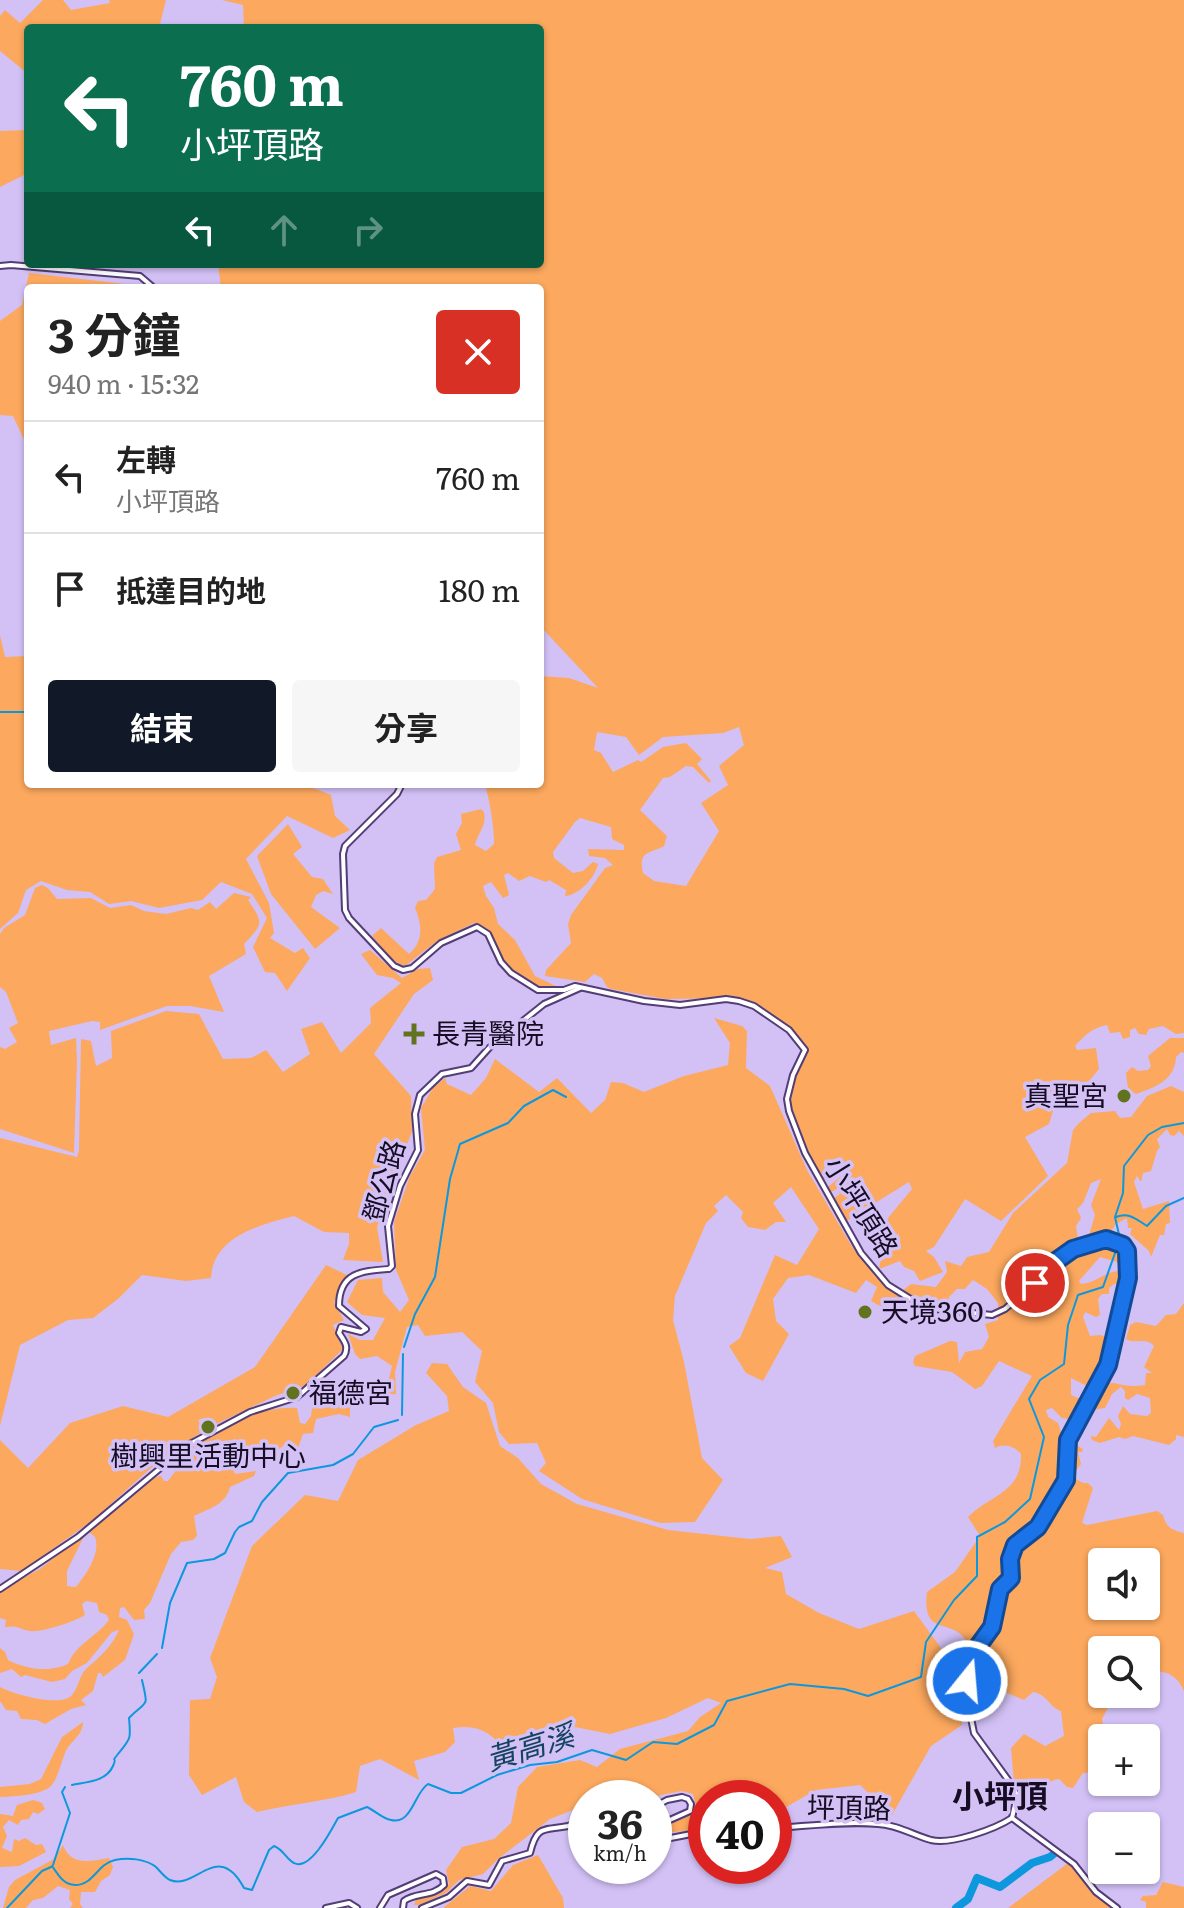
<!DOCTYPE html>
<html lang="zh-TW">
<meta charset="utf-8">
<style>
body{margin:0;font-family:Literata,"Noto Sans TC",serif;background:#f6f6f6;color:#222;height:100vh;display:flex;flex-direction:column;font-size:30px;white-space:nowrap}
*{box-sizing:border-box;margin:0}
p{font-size:26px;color:#767676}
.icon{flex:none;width:44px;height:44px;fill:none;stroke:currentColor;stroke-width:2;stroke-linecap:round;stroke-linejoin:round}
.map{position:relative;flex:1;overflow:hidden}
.sheet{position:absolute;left:24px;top:284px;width:520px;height:504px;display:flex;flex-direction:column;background:#fff;border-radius:8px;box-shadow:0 2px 6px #0004}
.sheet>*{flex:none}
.hud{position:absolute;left:24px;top:24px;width:520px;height:244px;border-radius:8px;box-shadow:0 2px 6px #0004;background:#0b6e4f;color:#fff;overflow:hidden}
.fabs{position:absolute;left:1088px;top:1548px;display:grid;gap:16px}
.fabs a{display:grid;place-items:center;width:72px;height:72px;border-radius:8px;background:#fff;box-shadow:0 2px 6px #0004;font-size:40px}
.speed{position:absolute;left:568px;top:1780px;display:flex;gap:16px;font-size:40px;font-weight:700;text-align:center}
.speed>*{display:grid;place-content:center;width:104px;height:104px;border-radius:50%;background:#fff;box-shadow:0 2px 6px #0004;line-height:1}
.speed small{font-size:20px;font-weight:400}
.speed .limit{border:12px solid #d22;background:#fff;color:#111}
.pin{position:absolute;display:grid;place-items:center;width:68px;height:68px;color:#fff;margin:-34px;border:4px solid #fff;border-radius:50%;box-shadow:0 2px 8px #0007}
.me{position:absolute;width:88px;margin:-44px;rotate:17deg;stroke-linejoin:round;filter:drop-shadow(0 0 6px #0008)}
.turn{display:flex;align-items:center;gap:28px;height:168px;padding:0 24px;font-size:36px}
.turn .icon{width:104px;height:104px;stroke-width:2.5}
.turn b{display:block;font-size:56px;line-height:68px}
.lanes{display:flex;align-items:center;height:76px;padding:0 24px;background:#0003;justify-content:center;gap:40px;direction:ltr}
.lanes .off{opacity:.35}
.round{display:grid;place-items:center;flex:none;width:84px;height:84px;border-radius:8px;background:#f6f6f6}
.overview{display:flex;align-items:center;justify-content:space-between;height:136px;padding:0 24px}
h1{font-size:48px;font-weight:700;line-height:60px}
.cta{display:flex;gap:16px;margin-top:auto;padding:16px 24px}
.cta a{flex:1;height:92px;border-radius:8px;background:#111827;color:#fff;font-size:32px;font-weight:700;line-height:92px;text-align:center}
.cta a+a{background:#f6f6f6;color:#222}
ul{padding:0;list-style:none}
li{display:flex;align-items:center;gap:24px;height:112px;padding:0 24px;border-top:2px solid #e0e0e0}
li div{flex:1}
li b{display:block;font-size:30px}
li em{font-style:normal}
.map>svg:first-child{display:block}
.green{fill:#fca85e;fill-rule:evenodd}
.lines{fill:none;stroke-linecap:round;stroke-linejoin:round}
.stream{stroke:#0d97dd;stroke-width:2}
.river{stroke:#0d97dd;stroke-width:8}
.tertiary-casing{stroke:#533d76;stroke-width:8}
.tertiary{stroke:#fff;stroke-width:4}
.route-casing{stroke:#114b97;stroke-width:20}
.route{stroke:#1a73e8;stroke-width:14}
.poi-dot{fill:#627320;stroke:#d3c1f6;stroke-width:3}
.labels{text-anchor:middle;stroke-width:7;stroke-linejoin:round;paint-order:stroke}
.poi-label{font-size:28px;fill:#160d24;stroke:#d3c1f6;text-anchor:start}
.street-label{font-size:28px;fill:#160d24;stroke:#d3c1f6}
.water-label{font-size:30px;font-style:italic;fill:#144360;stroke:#d3c1f6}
.quarter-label{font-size:32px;font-weight:bold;fill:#160d24;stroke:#d3c1f6}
</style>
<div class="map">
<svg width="1184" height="1908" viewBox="0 0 1184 1908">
<rect width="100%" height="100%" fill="#d3c1f6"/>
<!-- green -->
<g class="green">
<polygon points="43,0 63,0 71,10 110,3 109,0 166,0 159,28 28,28 28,74 0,51 0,16 5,10 20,23"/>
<path d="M222 0H1184V1033L1176 1034 1163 1026 1149 1029 1146 1035 1139 1034 1135 1028 1130 1030V1037L1123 1039 1120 1032 1110 1033 1107 1025C1092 1028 1085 1035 1075 1046L1077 1050 1096 1048 1099 1069 1090 1080 1057 1098 1049 1124 1025 1137 1048 1176 1001 1221 965 1199 934 1247 926 1251 934 1257 943 1272 920 1281 914 1271 904 1267 900 1261 879 1269 888 1218 912 1189 909 1182 846 1221 833 1199 840 1194 837 1189 829 1193 827 1188 842 1175 837 1161 829 1165V1177L823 1180 821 1179C809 1157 786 1118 791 1093 794 1078 803 1065 806 1050L797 1037 783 1023 742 998 665 999 611 989 607 987 602 978 594 974 585 982 545 976 546 970 571 943 568 924 571 915 605 868 613 865 605 858 589 856 588 849 624 850V845L612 839 611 827 580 818 575 822 553 852 554 858 573 873 583 871 593 862 598 864C595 878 579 895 565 896L566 890 549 880 546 882 530 876 519 881 508 873 504 875 509 895 503 898 491 882 483 886 486 896 494 908 498 924 515 940 535 976 560 988C539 993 517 979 504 961 493 946 495 928 474 923L437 941 405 966 393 961 372 936 381 928 409 954C424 941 422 924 415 908L418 901 426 900 435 889 434 863 437 857 461 850 456 834 462 823 461 814 481 809 484 812C487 826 478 832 475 845L486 851 494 844C494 825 490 803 485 784H540V676L569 678 598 688 540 626V288H221L218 264H540V28H244L243 5ZM739 727 744 745 719 766 728 785 701 803 719 831 686 886 654 881 643 873C638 850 650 854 664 846L667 836 640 810 663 778 670 777 686 766 693 767 709 783 711 781 697 764 702 759 686 743 663 747 641 762 638 760 613 772 601 753 594 750 597 732 626 737 639 755 663 737 723 733Z"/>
<polygon points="28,130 28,173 0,187 0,131"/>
<polygon points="29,273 125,284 128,288 28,288 28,448 13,416 0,415 0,321 22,305"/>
<polygon points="0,635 5,657 28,656 28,784 309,784 308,786 331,795 335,816 350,830 333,838 287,816 246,859 269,903 274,933 270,938 295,953 303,948 310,958 287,991 275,973 265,972 253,947 267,918 252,894 221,882 202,900 159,908 131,901 109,904 90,892 67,890 41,881 26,890 18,913 0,929"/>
<polygon points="288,824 302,847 293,854 312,877 323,879 333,894 323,891 316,895 311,907 340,928 315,949 271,894 257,856"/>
<path d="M42 885 48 888 57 899 91 898 110 908 131 905 144 911 166 914 191 908 198 910 210 902 216 909 234 893 251 897 248 900C264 923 263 924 244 944L246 954 209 976 224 1012 190 1006H167L100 1030V1022L92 1021 49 1031 51 1045 76 1038 77 1061 74 1153 0 1129V1047L5 1049 17 1042 9 1028 18 1023 6 992 0 987V934L4 928 25 915 35 888Z"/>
<path d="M370 950 402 978 418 969 430 968 433 980 414 994 374 1054 411 1096 412 1131 377 1227 383 1262 343 1260 349 1244V1233L324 1232 294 1216C260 1225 213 1236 211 1278L186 1281 142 1275 118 1299 93 1318 68 1320 20 1345 0 1426V1138L77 1157 79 1150 81 1039 91 1041 96 1066 112 1058 111 1031 166 1011 199 1014 223 1059 251 1058 266 1050 283 1072 310 1054 301 1029 322 1022 341 1053 371 1023 370 1008 401 983 393 978 377 975 361 954Z"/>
<polygon points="714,1018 742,1026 747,1031 746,1068 770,1086 807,1170 851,1245 876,1277 906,1302 897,1315 871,1301 877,1287 866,1280 856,1293 809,1275 788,1278 773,1299 776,1321 789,1334 763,1381 746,1373 729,1346 740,1338 775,1255 797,1265 819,1229 791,1187 773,1203 786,1222 776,1222 765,1230 748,1227 741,1218 743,1212 726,1195 714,1206 718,1211 706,1223 675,1296 673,1320 684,1362 702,1458 723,1480 695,1522 660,1523 582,1499 539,1471 546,1463 537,1443 509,1444 499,1432 493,1403 475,1382 482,1351 462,1332 425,1336 418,1325 407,1327 395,1372 396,1394 385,1395 392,1366 377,1356 360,1359 355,1354 348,1334 360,1340 373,1340 385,1318 362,1315 347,1302 358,1280 382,1278 383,1292 400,1312 409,1300 396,1270 394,1222 410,1176 425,1150 421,1108 433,1088 445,1078 447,1084 471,1095 486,1078 495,1059 539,1092 557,1078 591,1113 605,1100 611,1082 623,1083 644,1092 684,1076 728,1065 730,1043"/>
<path d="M1170 1038H1184V1053L1181 1052 1176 1057C1175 1080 1156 1087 1136 1094L1128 1089 1126 1073 1132 1067 1138 1071 1148 1070 1151 1066 1148 1056Z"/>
<path d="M1171 1086 1184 1092V1136L1179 1131 1174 1136 1170 1135 1167 1129 1157 1139 1160 1147 1157 1151 1151 1171 1143 1173 1141 1182 1137 1176 1134 1182 1143 1209 1169 1201 1170 1223 1166 1224 1164 1235H1160L1151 1257 1149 1251 1130 1234 1132 1228H1128L1127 1218 1116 1224 1107 1237 1101 1236 1098 1241H1094L1089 1235 1095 1215 1091 1205 1101 1179 1091 1183 1083 1203 1077 1209 1081 1218 1076 1226 1078 1239 1073 1238 1071 1245 1080 1250 1095 1251C1104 1242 1118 1242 1128 1248L1127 1262 1122 1269 1117 1262 1100 1257 1079 1281 1081 1284C1096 1283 1104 1272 1119 1271L1117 1284H1114L1109 1288V1294H1102L1098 1299 1100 1315 1096 1317 1085 1312 1083 1317 1090 1336 1100 1335 1107 1337 1110 1349 1106 1354 1099 1388 1089 1387 1071 1378V1395L1088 1402 1077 1421 1062 1418 1052 1408 1046 1410 1048 1417 1058 1423 1061 1432 1073 1436 1076 1445 1083 1449 1082 1452H1078L1081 1464 1076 1471V1479L1083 1483H1088L1093 1488 1082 1523 1087 1525 1157 1511 1163 1515C1166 1527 1171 1530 1184 1533V1691C1177 1674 1164 1669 1146 1672V1650H1102V1694H1120L1113 1698 1102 1719 1106 1738H1102V1756L1094 1772 1083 1773 1073 1788 1067 1787 1059 1779C1048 1780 1042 1791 1027 1793L1014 1782 1011 1748 1024 1734 1045 1746 1064 1736 1061 1711C1049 1707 1047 1694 1033 1692L1024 1700 997 1689 990 1697 973 1691 967 1680 969 1667 974 1663C975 1654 970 1654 968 1646 957 1614 921 1642 927 1592L955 1572 980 1536 968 1517C991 1494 1022 1493 1021 1454 1014 1446 1005 1443 995 1448L993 1441 1032 1376 999 1361 982 1386 975 1389 952 1372 915 1366 913 1362 915 1356 950 1341 957 1342 959 1363 965 1352 982 1349 989 1337 985 1324 998 1320V1303L987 1289 973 1280 965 1289H957L949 1297 947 1314 934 1310 902 1291 911 1284 936 1287 947 1272 945 1261 961 1266 967 1257 989 1252 1013 1213 1067 1163 1073 1130 1079 1123 1091 1113 1115 1111 1120 1118 1131 1117 1147 1096ZM1102 1562H1146V1606H1102Z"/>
<polygon points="326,1265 347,1275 334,1302 344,1320 333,1325 343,1349 306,1385 275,1396 210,1427 204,1418 198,1420 204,1430 152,1467 93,1520 22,1571 0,1569 0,1440 28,1468 70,1423 123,1406 168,1417 255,1367"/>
<path d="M1184 1303V1437L1176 1435V1439L1169 1445 1133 1436 1125 1439 1119 1437 1100 1443 1092 1440 1091 1436 1096 1437 1109 1418 1119 1430 1121 1424 1118 1416 1123 1406 1130 1414 1147 1416 1151 1413 1150 1398 1137 1394 1128 1400 1125 1398V1391L1121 1387 1112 1394 1105 1408 1092 1410 1087 1408C1116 1366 1108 1391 1145 1385L1146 1373H1152L1144 1367 1154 1346C1146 1336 1135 1345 1126 1339L1130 1325 1136 1322 1156 1326 1166 1315 1176 1314Z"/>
<path d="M432 1363 447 1364 463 1387 486 1403 500 1446 518 1458 541 1484 577 1504 668 1530 750 1539 781 1536 792 1557 765 1568 782 1572 786 1594 819 1613 859 1629 914 1611 957 1670 962 1725 931 1746 892 1815 860 1785 816 1790 774 1814V1798H706V1829L663 1833 669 1824 697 1812 693 1794 682 1791 646 1798H586V1805L550 1819 498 1859 483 1874 459 1880 446 1893 419 1905H414L416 1900 442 1892 449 1884 446 1870 462 1847 494 1839 511 1823 518 1787 537 1767 580 1760 597 1767 620 1749 688 1731 700 1717 721 1703 708 1698 666 1718 610 1734 570 1726 536 1737 528 1750 510 1760C497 1736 481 1723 453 1728L455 1742 445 1752 414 1761 419 1780 380 1759 360 1766 356 1792C324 1802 290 1804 257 1812L244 1802 236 1777 202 1795 189 1775 190 1700 210 1699 217 1677 210 1658 252 1546 305 1495 338 1501 358 1460 416 1425 449 1411 447 1396 426 1373Z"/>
<path d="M348 1400 350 1402V1417L339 1414 316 1419 313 1433 303 1434 297 1451 286 1444 263 1460 246 1459 234 1471 235 1474 256 1471 254 1476 230 1487C226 1505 208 1509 194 1516L197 1536 193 1540 181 1542 171 1554 150 1603 144 1610 145 1619 134 1620 124 1607 120 1608 119 1617 127 1620 134 1634 125 1660 103 1677 101 1673H98L93 1691 81 1700 86 1705 71 1709 45 1724 37 1720 21 1719 17 1711 6 1710 0 1701V1687C13 1694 61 1708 72 1695 79 1687 79 1675 87 1668 100 1657 112 1646 119 1630L112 1632 87 1663 72 1671 65 1679 52 1682 25 1675 21 1677 12 1669 0 1673V1648L5 1652 8 1660C25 1669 50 1673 68 1664 76 1644 96 1637 109 1620L107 1615 99 1612 97 1603 86 1601 82 1604 85 1615C77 1621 40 1633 30 1631 19 1629 18 1625 5 1627L6 1620 0 1618V1590L40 1569 86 1532 67 1571V1586L76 1587C86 1574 101 1554 95 1537L89 1532 156 1477 161 1476 164 1481H168L180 1465V1454C214 1432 255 1405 297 1408L300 1423 305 1424 311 1416 312 1408 335 1407Z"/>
<path d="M83 1722C83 1736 69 1742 65 1753 61 1763 59 1773 54 1782 47 1796 14 1796 0 1797V1787L30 1784 41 1779 62 1737Z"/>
<polygon points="33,1800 42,1803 45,1809 38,1814 33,1812 29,1819 21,1820 18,1825 9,1820 3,1827 7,1836 2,1848 12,1852 14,1839 19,1841 25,1838 36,1845 42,1844 46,1852 19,1866 0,1867 0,1814 13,1816 17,1805"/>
<path d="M63 1845C71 1867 92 1861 109 1858L113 1867 110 1875 101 1881 95 1892H81L80 1904 83 1908H70L73 1904 69 1899 70 1890 58 1886 43 1898 33 1900 26 1908H3L9 1887 15 1880 54 1859Z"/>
<polygon points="538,1855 563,1898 564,1908 443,1908 470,1886 491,1891 513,1865"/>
<polygon points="1068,1863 1114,1908 1008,1908"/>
<polygon points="1163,1882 1184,1887 1184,1908 1146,1908 1146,1902 1140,1900 1143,1896 1156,1895"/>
</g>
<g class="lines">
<!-- stream -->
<g class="stream">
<polyline points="0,712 28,712"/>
<path d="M1116 1217C1129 1212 1136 1219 1147 1226L1166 1206 1184 1198"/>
<polyline points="404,1347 415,1314 435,1277 450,1179 460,1144 508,1123 524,1106 553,1090 566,1097"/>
<polyline points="402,1415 403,1354"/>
<polyline points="162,1648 170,1603 187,1563 214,1559 225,1553 235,1532 239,1527 252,1521 262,1502 288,1473 333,1465 353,1454 374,1427 398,1420"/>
<polyline points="139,1673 157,1654"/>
<path d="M72 1785C86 1782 106 1782 113 1766 118 1755 110 1764 118 1754 131 1738 131 1739 129 1718 147 1699 149 1710 142 1680"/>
<polyline points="53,1865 70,1813 62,1792 65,1787"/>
<path d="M52 1866C58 1874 63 1885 75 1885 94 1885 97 1864 115 1860 128 1857 146 1859 156 1867 160 1871 165 1878 170 1880 195 1891 218 1839 244 1888L252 1890 269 1850 274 1846C284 1850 286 1859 294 1863 310 1872 332 1829 338 1818L367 1807C374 1810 383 1819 391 1820 412 1825 414 1793 428 1784L451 1793H461L497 1775 530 1765 557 1762 592 1750 626 1760 653 1742 677 1744 714 1725 727 1701 790 1684 844 1689 868 1696 921 1677 926 1642 954 1600 977 1576V1537L1005 1522 1030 1499 1044 1437 1029 1399 1040 1380 1064 1364 1068 1325 1078 1295 1103 1287 1120 1239 1115 1217 1123 1193 1124 1166 1148 1135 1162 1127 1184 1123"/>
<polyline points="7,1908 42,1871 51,1867"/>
</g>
<!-- river -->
<polyline class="river" points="956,1908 968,1899 977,1878 1000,1887 1032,1863 1050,1857 1055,1853"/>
<!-- tertiary casing -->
<g class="tertiary-casing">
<g id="tertiary">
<polyline points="0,266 11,265 140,276 154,288"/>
<polyline points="402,784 397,794 345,846 343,854 345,910 349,918 394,966 403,970 412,968 441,943 477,927 488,934 501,962 511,973 538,990 564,990 575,986 644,1001 680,1005 726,999 739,1001 754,1006 789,1030 805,1050 793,1075 787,1099 789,1111 805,1153 861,1253 888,1285 912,1300 934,1309 992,1315 1005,1309 1035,1283 1045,1269 1073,1249 1106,1239 1123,1245 1127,1251 1128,1278 1108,1365 1068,1440 1066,1480 1038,1527 1015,1545 1010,1559 1011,1578 1000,1589 992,1627 968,1660 967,1698 974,1733 1014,1788 1017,1796 1012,1818"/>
<path d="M0 1589 78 1537 188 1445 250 1412 297 1397 344 1356C349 1347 345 1342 339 1333L341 1327 361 1332 366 1329 339 1306C339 1272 362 1271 389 1269L392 1266 388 1226 400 1186 418 1150 415 1114 420 1095 442 1074 471 1068 489 1048 544 1004 580 988"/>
<polyline points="654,1807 667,1800 682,1797 688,1799 691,1804 690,1811 654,1827"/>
<polyline points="1012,1818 1074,1864 1096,1892 1117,1908"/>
<path d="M774 1828C808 1826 844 1821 878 1824 898 1825 913 1835 931 1840 951 1845 995 1829 1012 1818"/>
<path d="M654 1837 656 1840C673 1839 689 1833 706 1832"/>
<polyline points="326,1908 349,1903 357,1908"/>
<path d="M380 1908 388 1895 436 1874 443 1878 444 1885C433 1897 416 1892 404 1901L403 1908"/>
<path d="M422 1908 449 1897 467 1881 489 1885 502 1861 530 1853C537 1824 544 1831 568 1826 574 1824 580 1820 586 1817"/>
</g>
</g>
<!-- tertiary -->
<use href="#tertiary" class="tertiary"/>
</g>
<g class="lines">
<!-- route casing -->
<g class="route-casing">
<polyline id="route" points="967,1681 968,1660 992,1627 1000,1589 1011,1578 1010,1559 1015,1545 1038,1527 1066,1480 1068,1440 1108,1365 1128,1278 1127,1251 1123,1245 1106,1239 1073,1249 1045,1269 1035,1283"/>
</g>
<!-- route -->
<use href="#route" class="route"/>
</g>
<!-- markers -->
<g class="poi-dot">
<path d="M410 1022h8v8h8v8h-8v8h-8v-8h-8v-8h8z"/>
<circle cx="1124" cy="1096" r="8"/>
<circle cx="865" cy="1312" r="8"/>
<circle cx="293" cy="1393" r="8"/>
<circle cx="208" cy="1427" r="8"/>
</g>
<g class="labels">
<!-- poi labels -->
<g class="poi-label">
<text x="432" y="1044">長青醫院</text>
<text x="1108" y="1106" text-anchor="end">真聖宮</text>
<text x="881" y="1322">天境360</text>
<text x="309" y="1403">福德宮</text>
<text x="208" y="1466" text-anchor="middle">樹興里活動中心</text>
</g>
<!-- street labels -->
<g class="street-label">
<text transform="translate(384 1181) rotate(-74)" y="10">鄧公路</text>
<text transform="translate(861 1207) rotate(58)" y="10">小坪頂路</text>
<text transform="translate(849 1808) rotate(1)" y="10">坪頂路</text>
</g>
<!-- water labels -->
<g class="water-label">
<text transform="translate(530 1748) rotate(-17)" y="10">黃高溪</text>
</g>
<!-- quarter labels -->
<g class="quarter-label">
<text x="1000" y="1808">小坪頂</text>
</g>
</g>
</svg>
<div class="fabs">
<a><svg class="icon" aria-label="sound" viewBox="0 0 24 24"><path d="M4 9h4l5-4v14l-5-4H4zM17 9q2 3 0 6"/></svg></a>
<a><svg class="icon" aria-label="search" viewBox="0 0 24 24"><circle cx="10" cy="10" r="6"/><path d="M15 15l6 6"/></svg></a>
<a>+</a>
<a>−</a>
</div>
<div class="speed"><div>36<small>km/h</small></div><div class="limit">40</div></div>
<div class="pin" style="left:1035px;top:1283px;background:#d93025"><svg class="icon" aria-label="arrive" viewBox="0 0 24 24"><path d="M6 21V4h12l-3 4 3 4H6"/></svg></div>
<svg class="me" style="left:967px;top:1681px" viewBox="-20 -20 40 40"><circle r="17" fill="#1a73e8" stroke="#fff" stroke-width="3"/><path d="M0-11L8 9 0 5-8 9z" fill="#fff"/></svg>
<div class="hud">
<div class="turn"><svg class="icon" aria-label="left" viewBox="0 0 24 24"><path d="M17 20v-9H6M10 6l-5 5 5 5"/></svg><div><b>760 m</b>小坪頂路</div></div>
<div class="lanes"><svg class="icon" aria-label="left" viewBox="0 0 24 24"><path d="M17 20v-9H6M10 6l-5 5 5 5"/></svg><svg class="icon off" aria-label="ahead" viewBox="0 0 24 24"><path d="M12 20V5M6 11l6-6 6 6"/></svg><svg class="icon off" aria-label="right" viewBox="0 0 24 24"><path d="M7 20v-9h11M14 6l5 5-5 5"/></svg></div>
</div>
<section class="sheet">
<div class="overview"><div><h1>3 分鐘</h1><p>940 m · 15:32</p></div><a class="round" style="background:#d93025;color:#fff"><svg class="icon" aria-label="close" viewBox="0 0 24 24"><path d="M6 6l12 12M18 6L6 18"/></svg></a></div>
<ul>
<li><svg class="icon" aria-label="left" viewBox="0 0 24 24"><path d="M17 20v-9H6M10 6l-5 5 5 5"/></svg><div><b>左轉</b><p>小坪頂路</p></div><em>760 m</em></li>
<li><svg class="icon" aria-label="arrive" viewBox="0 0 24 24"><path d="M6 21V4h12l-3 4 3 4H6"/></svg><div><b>抵達目的地</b></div><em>180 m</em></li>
</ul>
<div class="cta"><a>結束</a><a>分享</a></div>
</section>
</div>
